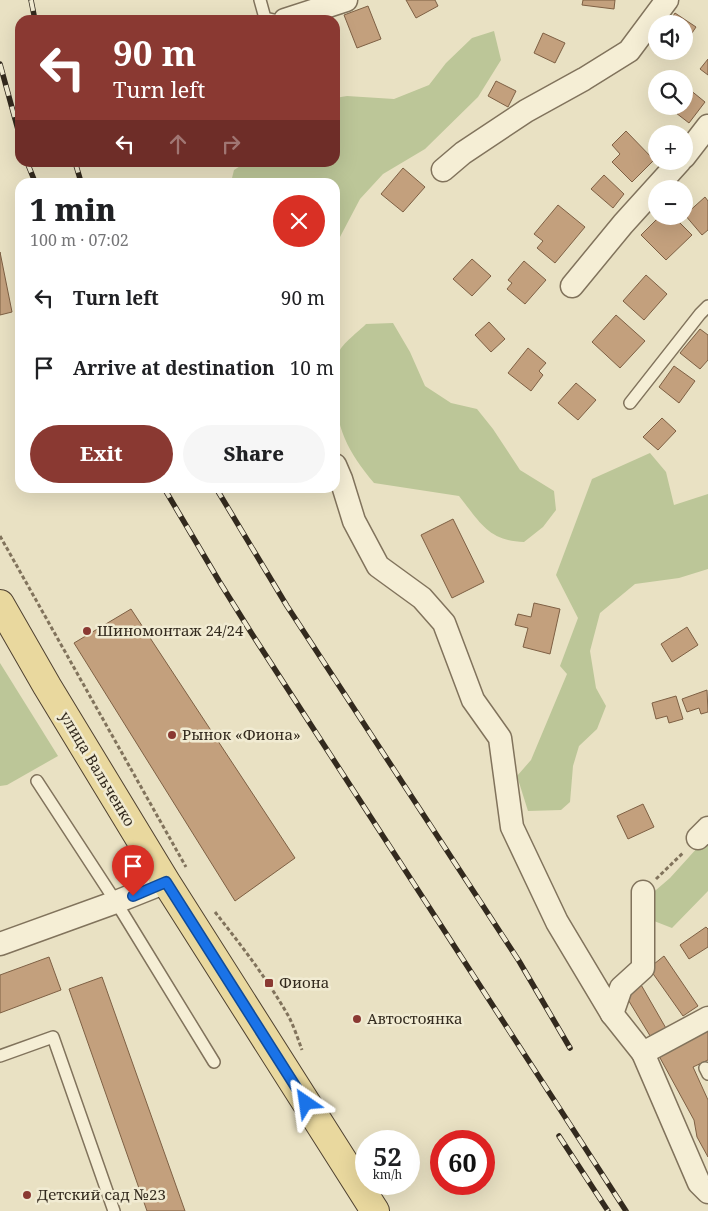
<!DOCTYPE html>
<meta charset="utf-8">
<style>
body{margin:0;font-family:"Noto Serif",serif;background:#f6f6f6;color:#202124;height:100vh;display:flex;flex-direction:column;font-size:19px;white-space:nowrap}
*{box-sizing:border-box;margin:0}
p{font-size:16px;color:#757577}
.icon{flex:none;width:28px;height:28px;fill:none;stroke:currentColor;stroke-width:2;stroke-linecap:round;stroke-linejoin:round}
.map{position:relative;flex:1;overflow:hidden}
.drawer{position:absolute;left:15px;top:178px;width:325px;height:315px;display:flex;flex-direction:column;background:#fff;border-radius:15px;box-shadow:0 5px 20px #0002}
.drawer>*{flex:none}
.banner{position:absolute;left:15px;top:15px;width:325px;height:152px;border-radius:15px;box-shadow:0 5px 20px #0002;background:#8a3932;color:#fff;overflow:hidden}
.controls{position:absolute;left:648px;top:15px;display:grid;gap:10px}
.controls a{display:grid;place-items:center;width:45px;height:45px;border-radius:50%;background:#fff;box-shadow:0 5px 20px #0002;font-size:25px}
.speed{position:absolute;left:355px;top:1130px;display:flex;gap:10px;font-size:25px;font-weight:700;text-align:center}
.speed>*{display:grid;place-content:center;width:65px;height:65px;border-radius:50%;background:#fff;box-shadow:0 5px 20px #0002;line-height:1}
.speed small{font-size:12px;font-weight:400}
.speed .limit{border:8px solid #d22;background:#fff;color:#111}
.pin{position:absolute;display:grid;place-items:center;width:42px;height:42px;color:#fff;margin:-51px -21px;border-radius:50% 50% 50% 0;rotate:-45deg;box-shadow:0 0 5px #0007}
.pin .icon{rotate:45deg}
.me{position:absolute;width:55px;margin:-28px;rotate:328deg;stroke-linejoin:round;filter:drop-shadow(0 0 4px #0008)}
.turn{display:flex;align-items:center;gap:18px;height:105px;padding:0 15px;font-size:22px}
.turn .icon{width:65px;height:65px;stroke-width:2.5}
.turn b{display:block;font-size:35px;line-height:42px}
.lanes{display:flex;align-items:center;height:48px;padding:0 15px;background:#0003;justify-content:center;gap:25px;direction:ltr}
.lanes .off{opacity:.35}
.round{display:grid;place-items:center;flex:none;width:52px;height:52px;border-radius:26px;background:#f6f6f6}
.summary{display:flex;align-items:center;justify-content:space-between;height:85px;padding:0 15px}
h1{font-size:30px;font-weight:800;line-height:38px}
.button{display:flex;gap:10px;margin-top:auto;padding:10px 15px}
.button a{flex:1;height:58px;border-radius:30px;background:#8a3932;color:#fff;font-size:20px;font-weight:800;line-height:58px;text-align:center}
.button a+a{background:#f6f6f6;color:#202124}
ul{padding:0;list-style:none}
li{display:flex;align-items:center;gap:15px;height:70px;padding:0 15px}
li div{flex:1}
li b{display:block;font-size:19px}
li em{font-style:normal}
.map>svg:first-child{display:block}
.green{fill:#bcc698}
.building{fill:#c3a07d;stroke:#7e6044}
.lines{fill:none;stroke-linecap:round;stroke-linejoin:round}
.lane-casing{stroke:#81735c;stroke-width:14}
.street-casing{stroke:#81735c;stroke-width:25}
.primary-casing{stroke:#4f4130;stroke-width:30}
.path{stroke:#81735c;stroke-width:3;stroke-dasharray:4 2.5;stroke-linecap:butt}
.lane{stroke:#f5eed5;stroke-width:11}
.street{stroke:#f5eed5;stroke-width:22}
.primary{stroke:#e9d89e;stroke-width:28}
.rail-casing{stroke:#332a1e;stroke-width:5.5}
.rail{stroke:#f1ebd2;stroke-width:4;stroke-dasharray:11;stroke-linecap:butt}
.route-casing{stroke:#114b97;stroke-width:12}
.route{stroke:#1a73e8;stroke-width:9}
.poi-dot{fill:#8a3932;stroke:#f1ebd2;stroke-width:2}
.labels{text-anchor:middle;stroke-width:5;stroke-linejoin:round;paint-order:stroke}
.poi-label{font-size:15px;fill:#332a1e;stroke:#f1ebd2;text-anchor:start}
.street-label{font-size:15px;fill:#332a1e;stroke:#f1ebd2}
</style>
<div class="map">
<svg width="708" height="1211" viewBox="0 0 708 1211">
<rect width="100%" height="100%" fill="#e9e1c3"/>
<!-- green -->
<g class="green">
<polygon points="494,31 501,60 478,97 425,149 383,174 360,199 340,237 337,272 335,272 335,182 231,182 234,170 245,163 335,162 335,98 347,96 394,99 429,85 446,63 472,38"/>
<path d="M393 323 410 352 425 386 451 403 477 409 493 429 520 470 554 491 556 510 543 527 524 542C488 541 480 522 459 496L374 483C348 452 335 427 335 386 335 375 336 362 339 352 342 344 359 331 366 324Z"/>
<polygon points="650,453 666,472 674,505 708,494 708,569 679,578 635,584 600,613 590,651 596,688 606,706 597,729 579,746 573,766 570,802 561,810 528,811 517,776 531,760 567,674 560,666 578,618 556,575 592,479"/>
<polygon points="0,663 58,756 7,785 0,786"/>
<polygon points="708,836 708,891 672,928 654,921 649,896 670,878"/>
</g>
<!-- building -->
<g class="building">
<polygon points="406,0 435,0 438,6 416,18"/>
<polygon points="583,0 615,0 614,9 582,5"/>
<polygon points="368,6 381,39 357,48 344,15"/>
<polygon points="675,13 696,27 684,45 684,24 668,24"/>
<polygon points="543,33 565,43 555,63 534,53"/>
<polygon points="708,59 708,75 700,69"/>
<polygon points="496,81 516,91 508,107 488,96"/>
<polygon points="684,85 705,102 689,123 667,106 684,106"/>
<polygon points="626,131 654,160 632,182 612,162 620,154 612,145"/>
<polygon points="403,168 425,187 403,212 381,194"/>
<polygon points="604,175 624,194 613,208 591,189"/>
<polygon points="705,197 708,201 708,230 702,235 685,215"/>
<polygon points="558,205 585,227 555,263 537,248 543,241 534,234"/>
<polygon points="660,216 673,216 692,235 666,260 641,235"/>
<polygon points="0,252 12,312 0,315"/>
<polygon points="472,259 491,276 472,296 453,279"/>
<polygon points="524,261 546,280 525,304 507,289 512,283 508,280"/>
<polygon points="646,275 667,294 644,320 623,301"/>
<polygon points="616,315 645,341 620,368 592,342"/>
<polygon points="489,322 505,339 491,352 475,335"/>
<polygon points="700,329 708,335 708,360 700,369 680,353"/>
<polygon points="528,348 546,363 539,371 543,375 531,391 508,373"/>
<polygon points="674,366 695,381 679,403 659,387"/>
<polygon points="576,383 596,400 578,420 558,403"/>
<polygon points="662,418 676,431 658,450 643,437"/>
<polygon points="453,519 484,582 452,598 421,535"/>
<polygon points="534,603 560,609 550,654 523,647 528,628 515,625 518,614 531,617"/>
<polygon points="131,609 295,858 235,901 74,643"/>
<polygon points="687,627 698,645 672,662 661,644"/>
<polygon points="707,690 708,712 701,714 699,708 687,712 682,699"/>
<polygon points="676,696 683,719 669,723 667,716 656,719 652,703"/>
<polygon points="643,804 654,827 628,839 617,816"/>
<polygon points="706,927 708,929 708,947 689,959 680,945"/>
<polygon points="664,956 698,1006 683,1016 649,968"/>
<polygon points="49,957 61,990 0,1013 0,975"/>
<polygon points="102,977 185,1211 147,1211 69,989"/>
<polygon points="640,983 667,1030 652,1039 624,993"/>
<polygon points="708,1031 708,1060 693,1067 708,1100 708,1157 697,1137 694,1120 659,1056"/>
</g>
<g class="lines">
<!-- lane casing -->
<g class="lane-casing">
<g id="lane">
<polyline points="260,0 265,18 274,20"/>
<polyline points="630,403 700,314 708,306"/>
<polyline points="37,781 116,902 214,1062"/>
<polyline points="0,1056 53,1037 114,1211"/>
<polyline points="705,1068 708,1074"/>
</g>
</g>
<!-- street casing -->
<g class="street-casing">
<g id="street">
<polyline points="285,20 346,0"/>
<polyline points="684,157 708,126"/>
<polyline points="443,170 463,153 526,111 584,79 629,51 667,0"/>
<polyline points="572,286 623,224 680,161"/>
<polyline points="335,465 341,479 354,521 378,566 422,598 444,623 473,700 500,738 512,827 557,922 612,1014 643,1053"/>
<polyline points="698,838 708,828"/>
<polyline points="0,944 116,902 166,882"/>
<polyline points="612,1014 621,988 643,968 643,892"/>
<polyline points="708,1018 643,1053 699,1183 708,1192"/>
</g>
</g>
<!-- primary casing -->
<g class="primary-casing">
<polyline id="primary" points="0,604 47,686 166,882 375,1211"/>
</g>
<!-- path -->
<g class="path">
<polyline points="0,536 186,867"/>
<polyline points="656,879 684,852"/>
<path d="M215 912C241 945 268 980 289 1017 294 1027 298 1039 302 1050"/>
</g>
<!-- lane -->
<use href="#lane" class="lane"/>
<!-- street -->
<use href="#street" class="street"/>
<!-- primary -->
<use href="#primary" class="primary"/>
<!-- rail casing -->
<g class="rail-casing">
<g id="rail">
<polyline points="31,0 35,20"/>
<polyline points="0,64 20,137"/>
<polyline points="27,162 35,182"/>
<polyline points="75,162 81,182"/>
<polyline points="164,488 219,581 252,634 626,1211"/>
<polyline points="216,488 287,606 519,961 570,1048"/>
<polyline points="559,1136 608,1211"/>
</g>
</g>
<!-- rail -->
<use href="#rail" class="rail"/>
</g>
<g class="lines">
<!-- route casing -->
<g class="route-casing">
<polyline id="route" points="133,896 166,882 306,1103"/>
</g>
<!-- route -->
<use href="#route" class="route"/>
</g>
<!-- markers -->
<g class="poi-dot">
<circle cx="87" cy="631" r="5"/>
<circle cx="172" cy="735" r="5"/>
<rect x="264" y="978" width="10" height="10" rx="2.5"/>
<circle cx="357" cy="1019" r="5"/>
<circle cx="27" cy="1195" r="5"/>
</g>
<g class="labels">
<!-- poi labels -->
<g class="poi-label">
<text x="97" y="636">Шиномонтаж 24/24</text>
<text x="182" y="740">Рынок «Фиона»</text>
<text x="279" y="988">Фиона</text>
<text x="367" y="1024">Автостоянка</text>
<text x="37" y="1200">Детский сад №23</text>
</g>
<!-- street labels -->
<g class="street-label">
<text transform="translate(97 769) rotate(59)" y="5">улица Вальченко</text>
</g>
</g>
</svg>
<div class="controls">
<a><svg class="icon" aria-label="sound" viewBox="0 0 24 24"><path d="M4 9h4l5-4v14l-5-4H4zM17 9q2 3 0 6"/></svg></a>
<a><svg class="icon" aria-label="search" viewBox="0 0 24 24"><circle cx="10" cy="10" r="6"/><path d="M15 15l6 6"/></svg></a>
<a>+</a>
<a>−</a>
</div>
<div class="speed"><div>52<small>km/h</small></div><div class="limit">60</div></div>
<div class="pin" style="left:133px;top:896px;background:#d93025"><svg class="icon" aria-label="arrive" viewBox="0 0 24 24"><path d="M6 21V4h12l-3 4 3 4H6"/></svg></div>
<svg class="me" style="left:306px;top:1103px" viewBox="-20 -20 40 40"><path d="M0-17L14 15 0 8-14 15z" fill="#1a73e8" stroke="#fff" stroke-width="4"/></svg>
<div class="banner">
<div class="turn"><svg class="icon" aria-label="left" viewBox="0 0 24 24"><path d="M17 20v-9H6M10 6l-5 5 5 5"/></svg><div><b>90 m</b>Turn left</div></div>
<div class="lanes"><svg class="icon" aria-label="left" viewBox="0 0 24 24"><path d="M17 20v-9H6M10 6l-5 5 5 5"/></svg><svg class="icon off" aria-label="ahead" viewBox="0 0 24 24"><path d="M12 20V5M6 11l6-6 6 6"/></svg><svg class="icon off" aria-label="right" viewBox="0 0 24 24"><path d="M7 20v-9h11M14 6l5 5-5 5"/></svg></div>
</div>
<section class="drawer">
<div class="summary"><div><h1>1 min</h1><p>100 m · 07:02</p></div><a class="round" style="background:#d93025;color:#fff"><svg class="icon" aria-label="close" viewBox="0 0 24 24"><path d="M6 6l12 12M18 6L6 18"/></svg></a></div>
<ul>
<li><svg class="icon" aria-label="left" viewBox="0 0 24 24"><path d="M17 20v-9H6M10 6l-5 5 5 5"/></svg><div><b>Turn left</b></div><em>90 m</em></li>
<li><svg class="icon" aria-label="arrive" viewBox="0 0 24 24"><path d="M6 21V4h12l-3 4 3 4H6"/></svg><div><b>Arrive at destination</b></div><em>10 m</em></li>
</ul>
<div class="button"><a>Exit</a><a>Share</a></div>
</section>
</div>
